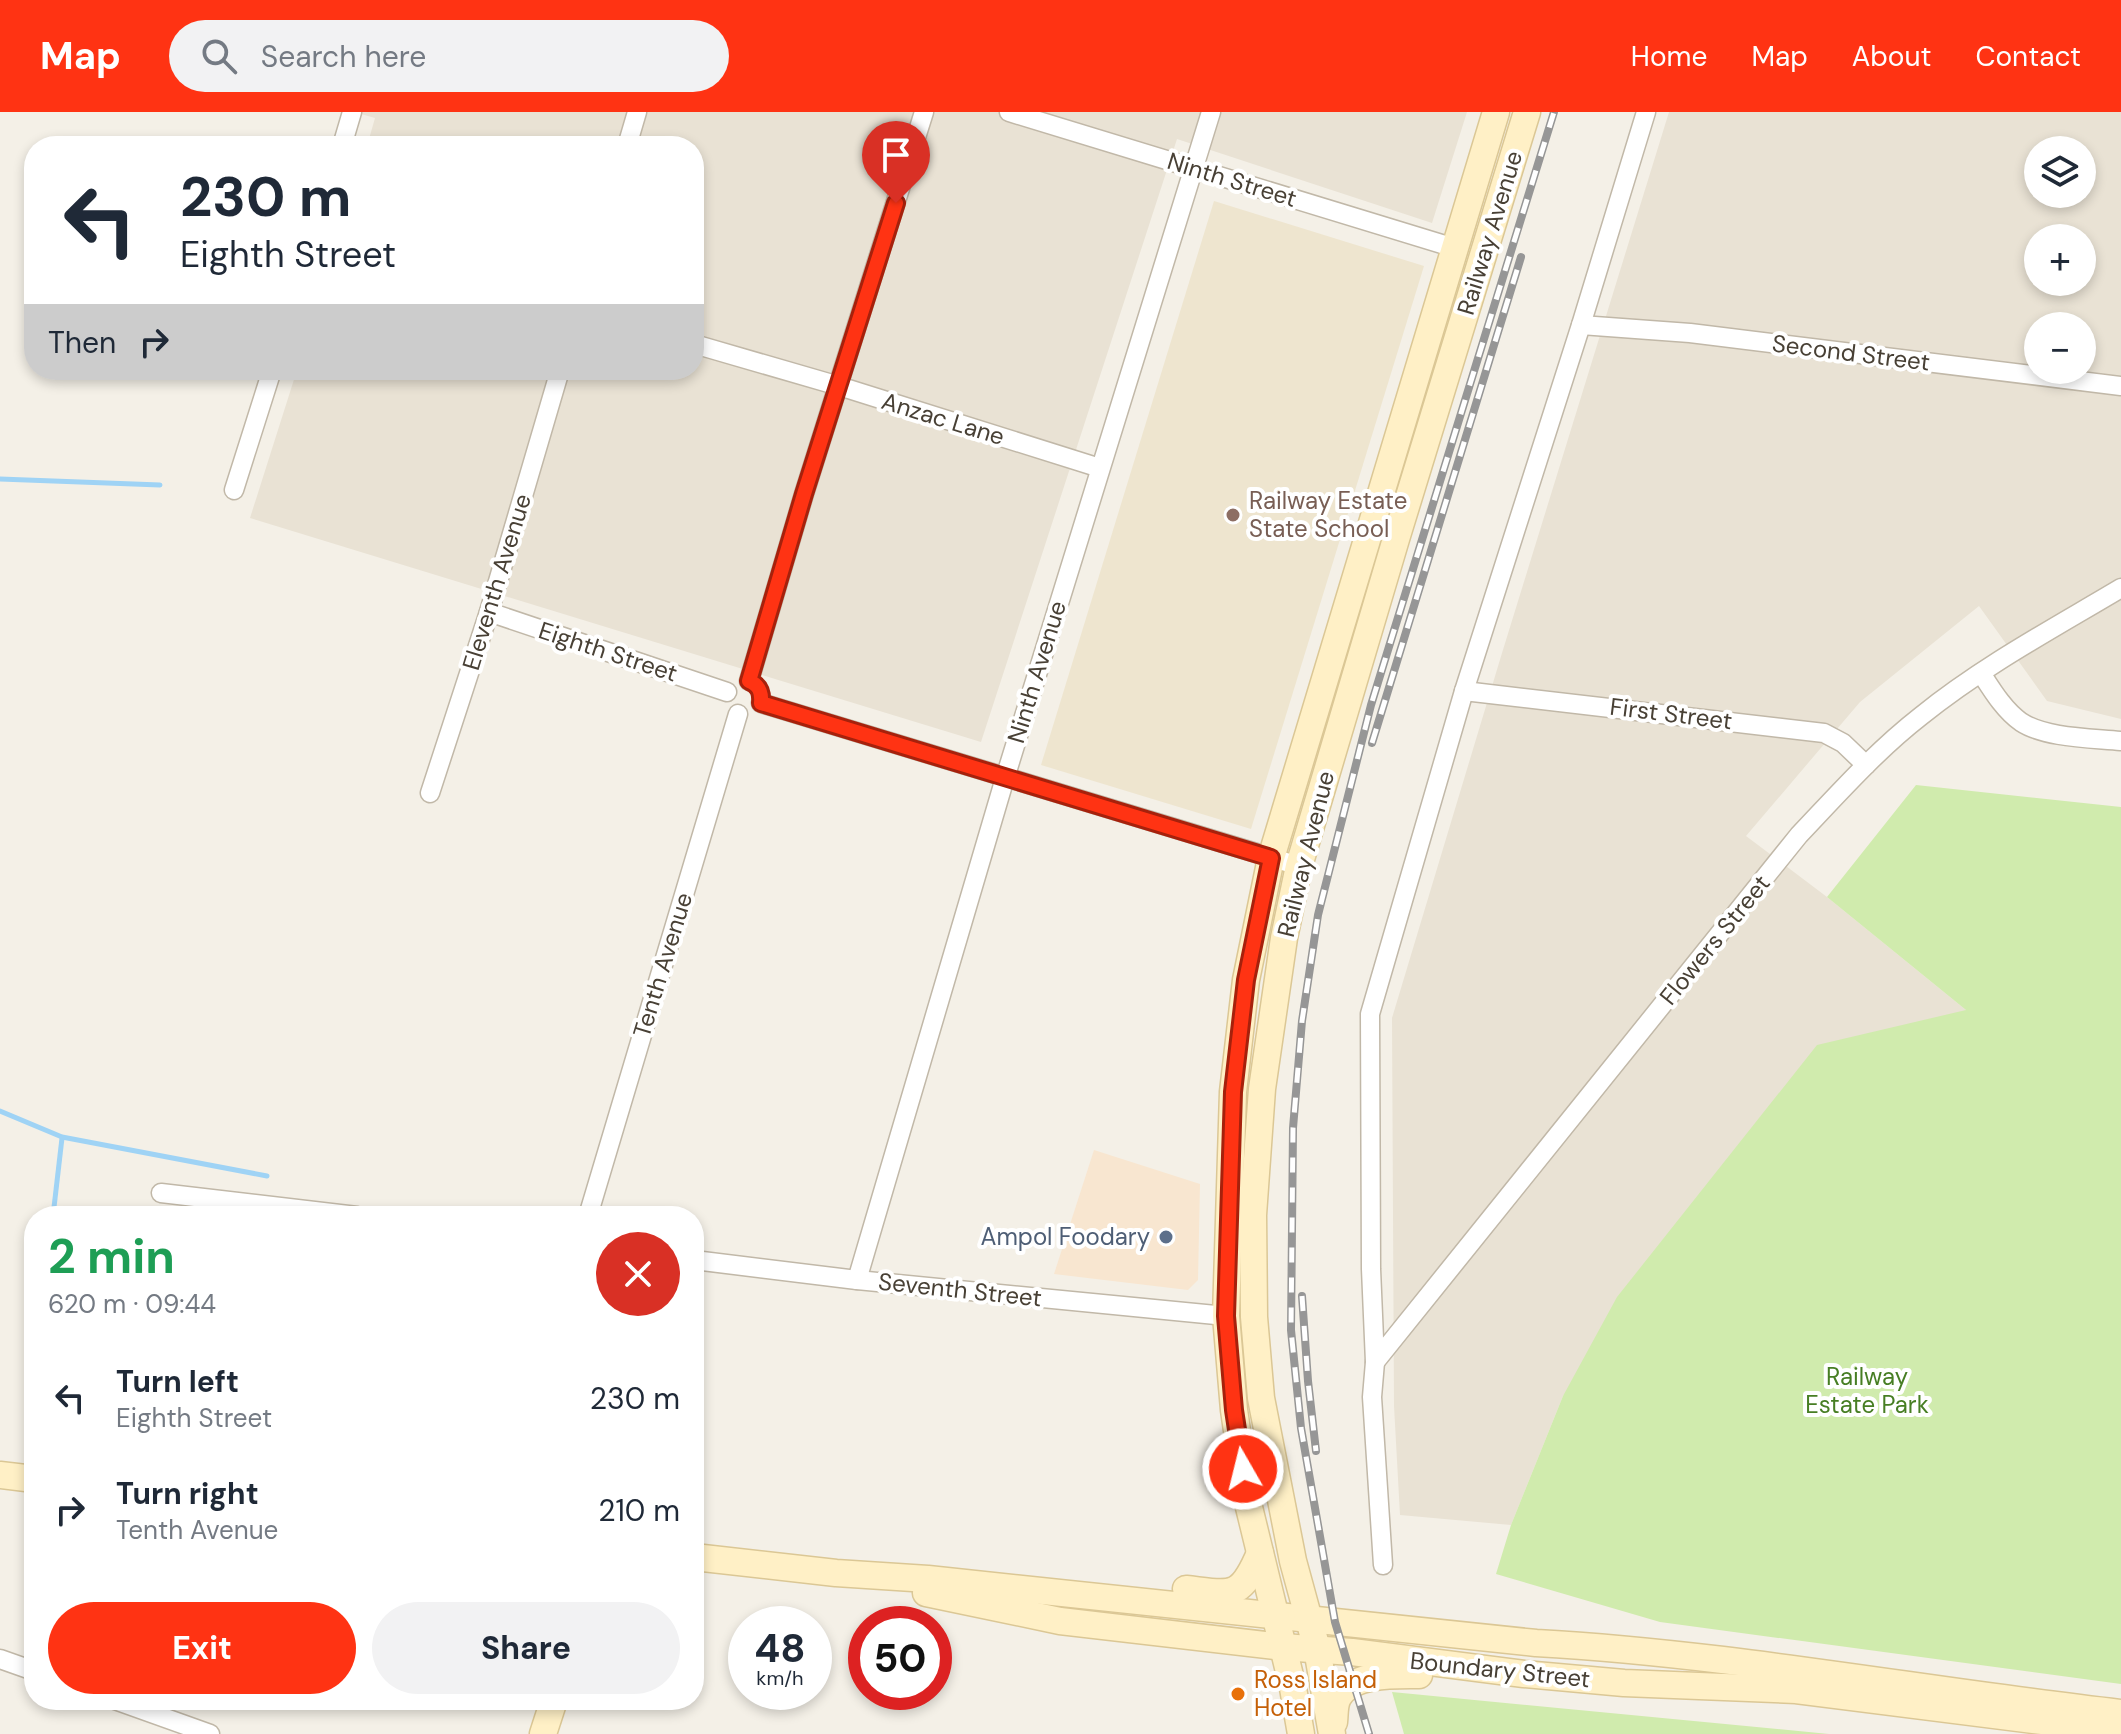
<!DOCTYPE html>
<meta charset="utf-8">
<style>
body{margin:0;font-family:"DM Sans",sans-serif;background:#f2f2f3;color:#1f2937;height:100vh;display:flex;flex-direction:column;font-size:30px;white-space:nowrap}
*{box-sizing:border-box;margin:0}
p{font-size:26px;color:#747a83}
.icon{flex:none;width:44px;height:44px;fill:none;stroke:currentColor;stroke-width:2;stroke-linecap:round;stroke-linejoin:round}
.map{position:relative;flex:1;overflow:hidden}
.details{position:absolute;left:24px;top:1094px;width:680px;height:504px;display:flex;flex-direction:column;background:#fff;border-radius:32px;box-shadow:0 4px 12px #0003}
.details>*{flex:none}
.hud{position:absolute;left:24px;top:24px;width:680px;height:244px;border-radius:32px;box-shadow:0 4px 12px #0003;background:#fff;color:#1f2937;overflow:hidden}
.buttons{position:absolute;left:2024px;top:24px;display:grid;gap:16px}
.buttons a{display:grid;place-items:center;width:72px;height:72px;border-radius:50%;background:#fff;box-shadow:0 4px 12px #0003;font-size:40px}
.speed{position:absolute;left:728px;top:1494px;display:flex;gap:16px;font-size:40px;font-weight:700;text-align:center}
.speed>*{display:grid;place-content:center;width:104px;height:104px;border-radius:50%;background:#fff;box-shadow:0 4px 12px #0003;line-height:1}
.speed small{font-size:20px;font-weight:400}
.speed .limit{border:12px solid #d22;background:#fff;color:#111}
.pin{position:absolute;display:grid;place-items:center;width:68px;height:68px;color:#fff;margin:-82px -34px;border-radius:50% 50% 50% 0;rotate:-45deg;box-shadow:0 0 8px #0007}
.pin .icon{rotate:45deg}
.me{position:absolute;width:88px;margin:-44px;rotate:352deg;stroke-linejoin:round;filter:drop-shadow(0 0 6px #0008)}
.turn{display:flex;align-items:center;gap:28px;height:168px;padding:0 24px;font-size:36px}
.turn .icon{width:104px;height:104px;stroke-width:2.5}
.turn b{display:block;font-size:56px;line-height:68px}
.then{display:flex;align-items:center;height:76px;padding:0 24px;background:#0003;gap:16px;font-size:30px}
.round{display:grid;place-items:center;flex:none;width:84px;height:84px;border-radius:42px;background:#f2f2f3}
.head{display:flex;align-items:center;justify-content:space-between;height:136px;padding:0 24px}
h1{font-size:48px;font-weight:700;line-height:60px;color:#1e9e55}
.button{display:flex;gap:16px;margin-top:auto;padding:16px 24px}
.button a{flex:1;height:92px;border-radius:48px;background:#ff3313;color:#fff;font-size:32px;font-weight:700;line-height:92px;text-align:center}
.button a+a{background:#f2f2f3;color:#1f2937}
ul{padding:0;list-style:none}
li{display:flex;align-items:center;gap:24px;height:112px;padding:0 24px}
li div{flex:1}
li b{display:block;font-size:30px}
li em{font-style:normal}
header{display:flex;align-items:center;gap:48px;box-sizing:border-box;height:112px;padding:0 40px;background:#ff3313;color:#fff}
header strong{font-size:38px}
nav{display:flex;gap:44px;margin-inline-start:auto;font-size:28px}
.search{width:560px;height:72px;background:#f2f2f3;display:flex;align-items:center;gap:20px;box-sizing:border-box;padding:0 28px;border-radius:44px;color:#747a83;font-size:30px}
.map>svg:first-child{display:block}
.residential{fill:#e9e2d4;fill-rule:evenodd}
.commercial{fill:#f8e6d0}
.education{fill:#eee5cf}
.green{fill:#d0ebad}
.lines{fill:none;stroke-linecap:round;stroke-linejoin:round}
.stream{stroke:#9fd3f5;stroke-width:5}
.street-casing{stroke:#c1b8a8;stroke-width:21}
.secondary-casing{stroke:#dbc795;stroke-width:29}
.street{stroke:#fff;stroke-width:18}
.secondary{stroke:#fff0c6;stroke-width:26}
.rail-casing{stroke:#969696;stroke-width:8}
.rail{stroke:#fff;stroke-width:5;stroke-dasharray:15;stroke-linecap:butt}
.route-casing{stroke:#a6210c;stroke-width:20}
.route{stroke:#ff3313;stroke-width:14}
.education-dot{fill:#8d6e63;stroke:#fff;stroke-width:3}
.service-dot{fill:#5c6f8a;stroke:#fff;stroke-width:3}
.food-dot{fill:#e8710a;stroke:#fff;stroke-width:3}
.labels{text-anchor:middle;stroke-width:8;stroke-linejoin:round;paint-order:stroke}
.street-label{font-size:24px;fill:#484035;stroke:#fff}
.education-label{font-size:24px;fill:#785e54;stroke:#fff;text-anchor:start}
.service-label{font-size:24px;fill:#4e5e75;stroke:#fff;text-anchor:end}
.park-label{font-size:24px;fill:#477e24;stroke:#fff}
.food-label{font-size:24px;fill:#c56008;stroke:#fff;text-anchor:start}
</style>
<header>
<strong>Map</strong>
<div class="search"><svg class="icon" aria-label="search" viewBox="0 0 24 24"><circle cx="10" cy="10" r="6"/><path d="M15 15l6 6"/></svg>Search here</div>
<nav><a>Home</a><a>Map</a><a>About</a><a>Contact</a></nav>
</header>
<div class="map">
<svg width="2121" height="1622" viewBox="0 0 2121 1622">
<rect width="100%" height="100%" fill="#f4f0e7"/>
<!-- residential -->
<g class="residential">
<polygon points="354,0 1467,0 1432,111 1177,27 981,630 250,406 297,258 694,258 694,34 367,34 375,6"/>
<path d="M1669 0H2121V607L2047 589 1979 494 1860 590 1746 724 1827 785 1966 898 1563 1284 1511 1413 1400 1403 1394 1294 1392 906 1502 541ZM2038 38H2082V82H2038ZM2038 126H2082V170H2038ZM2038 214H2082V258H2038Z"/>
</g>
<!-- commercial -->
<polygon class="commercial" points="1094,1038 1200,1072 1198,1168 1188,1178 1054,1162"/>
<!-- education -->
<polygon class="education" points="1214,89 1424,154 1251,717 1041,653"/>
<!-- green -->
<g class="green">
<polygon points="1916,673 2121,695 2121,1572 1660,1510 1496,1462 1511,1413 1563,1284 1617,1185 1817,933 1966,898 1827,785"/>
<polygon points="1392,1580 1829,1622 1404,1622"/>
</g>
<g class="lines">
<!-- stream -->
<g class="stream">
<polyline points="0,367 160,373"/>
<polyline points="0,999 62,1025 267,1064"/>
<polyline points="53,1104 62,1026"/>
</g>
<!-- street casing -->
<g class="street-casing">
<g id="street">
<polyline points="1009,0 1455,136"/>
<polyline points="342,34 352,0"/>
<polyline points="627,34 637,0"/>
<polyline points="1581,213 1690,221 2121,274"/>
<polyline points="694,232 839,274 1100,356"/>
<polyline points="234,378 272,258"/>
<polyline points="489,500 727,580"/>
<path d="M1981 561C1992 578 2004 598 2021 610 2045 626 2092 626 2121 629"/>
<polyline points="749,569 804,382 924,0"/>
<polyline points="1464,579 1824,621 1843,631 1866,653"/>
<polyline points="761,591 1299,754"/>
<polyline points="430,681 489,500 560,258"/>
<polyline points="161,1081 357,1104"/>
<polyline points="588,1104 738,602"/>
<polyline points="694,1148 857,1168 1226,1204"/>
<polyline points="857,1168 1005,666 1211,0"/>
<path d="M1375 1250 1799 723C1838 682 1876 639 1921 604 1983 554 2054 516 2121 476"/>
<polyline points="1383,1453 1372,1285 1375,1250 1371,1157 1370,902 1464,579 1581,213 1646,0"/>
<polyline points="0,1547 34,1559"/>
<polyline points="115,1588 210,1622"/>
</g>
</g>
<!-- secondary casing -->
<g class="secondary-casing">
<g id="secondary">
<polyline points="0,1363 34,1367"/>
<path d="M694 1445 836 1461 928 1467 1536 1531C1733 1542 1926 1579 2121 1601"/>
<path d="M1186 1477C1232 1482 1240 1488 1260 1441"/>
<polyline points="926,1481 1060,1509 1283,1535 1352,1540 1524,1562 1624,1571 1796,1578 2121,1619"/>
<path d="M1334 1610C1335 1601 1334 1591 1339 1584 1353 1561 1396 1563 1419 1563"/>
<polyline points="543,1622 554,1588"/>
<polyline points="1301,1622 1293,1576 1247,1387 1234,1298 1226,1204 1233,980 1246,868 1271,746 1496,0"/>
<polyline points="1332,1622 1317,1537 1293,1449 1261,1286 1254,1205 1253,1103 1262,977 1284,826 1299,754 1396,427 1527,0"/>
</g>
</g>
<!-- street -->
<use href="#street" class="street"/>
<!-- secondary -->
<use href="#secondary" class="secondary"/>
<!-- rail casing -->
<g class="rail-casing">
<g id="rail">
<polyline points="1372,631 1521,145"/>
<polyline points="1302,1184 1308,1269 1316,1339"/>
<polyline points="1369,1622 1335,1510 1301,1316 1291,1218 1293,1016 1302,909 1318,803 1371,593 1554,0"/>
</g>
</g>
<!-- rail -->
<use href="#rail" class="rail"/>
</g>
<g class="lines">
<!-- route casing -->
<g class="route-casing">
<path id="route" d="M896 91 804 382 749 569C759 573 762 580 761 591L1271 746 1246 868 1233 980 1226 1204 1234 1298 1243 1357"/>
</g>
<!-- route -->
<use href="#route" class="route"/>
</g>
<!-- markers -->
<circle class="education-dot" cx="1233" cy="403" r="8"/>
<circle class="service-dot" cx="1166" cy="1125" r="8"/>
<circle class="food-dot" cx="1238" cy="1582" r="8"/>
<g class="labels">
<!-- street labels -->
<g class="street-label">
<text transform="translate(1232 68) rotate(17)" y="8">Ninth Street</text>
<text transform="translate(1490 121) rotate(-73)" y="8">Railway Avenue</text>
<text transform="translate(1851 241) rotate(7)" y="8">Second Street</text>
<text transform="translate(943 307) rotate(17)" y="8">Anzac Lane</text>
<text transform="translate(497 470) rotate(-73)" y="8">Eleventh Avenue</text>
<text transform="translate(608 540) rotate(18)" y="8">Eighth Street</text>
<text transform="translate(1037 560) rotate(-73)" y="8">Ninth Avenue</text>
<text transform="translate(1671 602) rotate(7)" y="8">First Street</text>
<text transform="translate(1306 742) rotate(-76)" y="8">Railway Avenue</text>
<text transform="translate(1715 828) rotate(-51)" y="8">Flowers Street</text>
<text transform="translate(663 853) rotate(-73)" y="8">Tenth Avenue</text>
<text transform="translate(960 1178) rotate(6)" y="8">Seventh Street</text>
<text transform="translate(1500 1558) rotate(6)" y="8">Boundary Street</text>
</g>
<!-- education labels -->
<g class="education-label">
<text x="1249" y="397">Railway Estate<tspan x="1249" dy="28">State School</tspan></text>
</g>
<!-- service labels -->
<g class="service-label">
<text x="1150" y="1133">Ampol Foodary</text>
</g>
<!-- park labels -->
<g class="park-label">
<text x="1867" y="1273">Railway<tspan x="1867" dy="28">Estate Park</tspan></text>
</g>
<!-- food labels -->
<g class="food-label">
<text x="1254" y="1576">Ross Island<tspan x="1254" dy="28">Hotel</tspan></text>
</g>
</g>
</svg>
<div class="buttons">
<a><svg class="icon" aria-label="layers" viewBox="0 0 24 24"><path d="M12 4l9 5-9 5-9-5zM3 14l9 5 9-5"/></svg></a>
<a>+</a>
<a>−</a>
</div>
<div class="speed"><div>48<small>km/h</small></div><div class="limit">50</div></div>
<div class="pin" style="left:896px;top:91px;background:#d93025"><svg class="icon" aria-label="arrive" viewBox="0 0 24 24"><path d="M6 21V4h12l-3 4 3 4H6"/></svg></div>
<svg class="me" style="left:1243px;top:1357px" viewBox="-20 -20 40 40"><circle r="17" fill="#ff3313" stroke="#fff" stroke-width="3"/><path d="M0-11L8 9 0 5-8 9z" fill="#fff"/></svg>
<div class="hud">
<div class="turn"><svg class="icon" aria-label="left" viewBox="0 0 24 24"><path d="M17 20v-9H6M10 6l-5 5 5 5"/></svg><div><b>230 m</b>Eighth Street</div></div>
<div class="then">Then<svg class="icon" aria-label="right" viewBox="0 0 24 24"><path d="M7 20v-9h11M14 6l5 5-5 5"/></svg></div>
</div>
<section class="details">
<div class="head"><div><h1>2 min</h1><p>620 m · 09:44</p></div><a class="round" style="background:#d93025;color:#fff"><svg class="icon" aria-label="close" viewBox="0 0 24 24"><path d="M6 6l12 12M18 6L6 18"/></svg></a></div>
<ul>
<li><svg class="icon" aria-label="left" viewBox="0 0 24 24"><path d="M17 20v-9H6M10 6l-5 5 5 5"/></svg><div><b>Turn left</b><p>Eighth Street</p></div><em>230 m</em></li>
<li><svg class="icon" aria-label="right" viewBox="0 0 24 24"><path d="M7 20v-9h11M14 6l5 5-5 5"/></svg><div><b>Turn right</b><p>Tenth Avenue</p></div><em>210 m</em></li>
</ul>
<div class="button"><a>Exit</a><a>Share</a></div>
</section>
</div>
